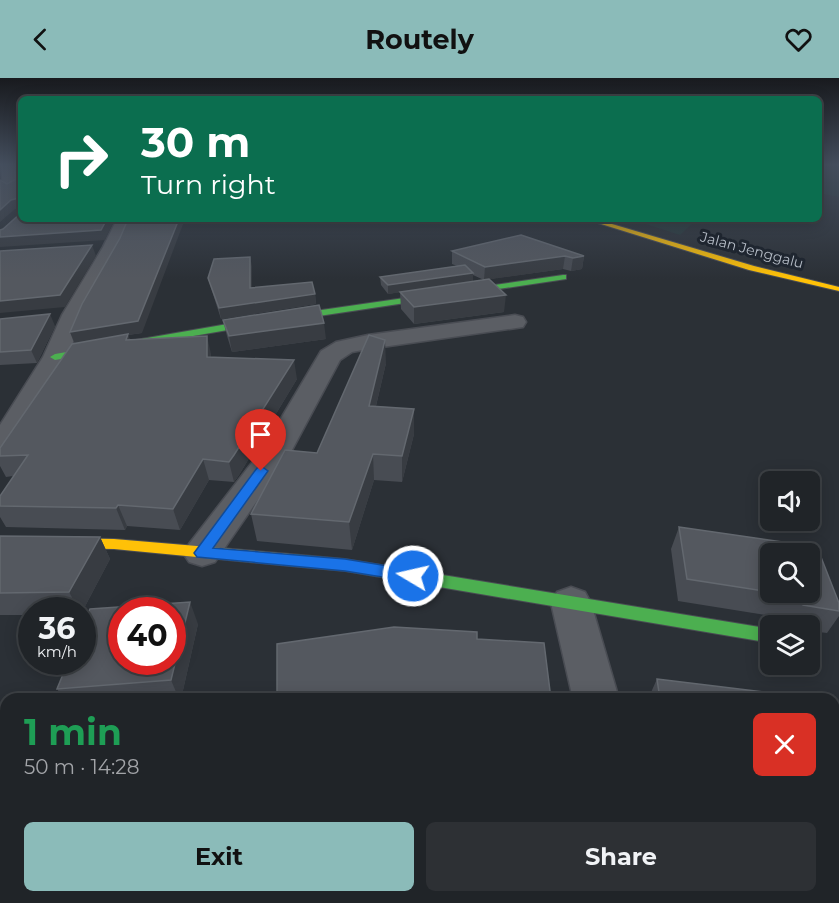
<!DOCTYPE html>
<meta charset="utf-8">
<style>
body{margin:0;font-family:Montserrat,sans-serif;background:#2d3034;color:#f1f3f6;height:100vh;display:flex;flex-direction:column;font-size:22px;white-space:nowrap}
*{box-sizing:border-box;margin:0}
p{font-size:20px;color:#a2a4a8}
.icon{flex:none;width:33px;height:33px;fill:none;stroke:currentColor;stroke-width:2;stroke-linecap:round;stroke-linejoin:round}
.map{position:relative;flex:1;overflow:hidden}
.sheet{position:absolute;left:0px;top:615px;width:840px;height:210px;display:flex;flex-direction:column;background:#202428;border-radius:18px 18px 0 0;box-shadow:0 3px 15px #0003,0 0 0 2px #3d4145}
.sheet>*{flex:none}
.banner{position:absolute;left:18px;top:18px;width:804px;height:126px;border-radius:9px;box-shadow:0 3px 15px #0003,0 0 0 2px #3d4145;background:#0b6e4f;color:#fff;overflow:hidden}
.buttons{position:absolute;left:760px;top:393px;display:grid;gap:12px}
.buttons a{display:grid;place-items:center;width:60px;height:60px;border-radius:9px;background:#202428;box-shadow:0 3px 15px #0003,0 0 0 2px #3d4145;font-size:30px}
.speed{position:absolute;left:18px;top:519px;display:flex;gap:12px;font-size:30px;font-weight:700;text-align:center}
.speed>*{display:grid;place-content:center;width:78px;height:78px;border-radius:50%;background:#202428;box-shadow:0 3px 15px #0003,0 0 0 2px #3d4145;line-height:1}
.speed small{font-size:15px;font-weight:400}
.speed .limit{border:9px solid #d22;background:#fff;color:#111}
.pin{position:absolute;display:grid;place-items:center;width:51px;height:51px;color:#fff;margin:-62px -26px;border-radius:50% 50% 50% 0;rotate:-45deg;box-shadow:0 0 6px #0007}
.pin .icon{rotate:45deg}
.me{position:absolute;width:66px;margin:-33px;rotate:279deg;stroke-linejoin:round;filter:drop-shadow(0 0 4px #0008)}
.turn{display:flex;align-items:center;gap:21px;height:126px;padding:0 24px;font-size:27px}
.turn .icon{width:78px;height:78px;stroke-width:2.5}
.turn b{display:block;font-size:42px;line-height:51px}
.round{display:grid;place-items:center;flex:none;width:63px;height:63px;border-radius:9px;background:#2d3034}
.head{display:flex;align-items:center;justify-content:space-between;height:102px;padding:0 24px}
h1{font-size:36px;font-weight:700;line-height:45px;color:#1e9e55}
.button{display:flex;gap:12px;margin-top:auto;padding:12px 24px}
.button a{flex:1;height:69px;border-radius:9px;background:#8bbbb9;color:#111;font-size:24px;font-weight:700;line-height:69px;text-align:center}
.button a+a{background:#2d3034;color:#f1f3f6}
header{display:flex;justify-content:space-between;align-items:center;height:78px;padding:0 24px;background:#8bbbb9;color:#111;font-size:27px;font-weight:700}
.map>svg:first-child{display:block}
.green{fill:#28393b}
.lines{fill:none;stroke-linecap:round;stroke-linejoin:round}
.street-casing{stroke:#494c53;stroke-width:3}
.fast-casing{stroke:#494c53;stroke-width:2}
.slow-casing{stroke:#494c53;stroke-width:2}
.street{fill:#5b5e64;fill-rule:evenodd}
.fast{fill:#4caf50;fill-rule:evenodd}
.slow{fill:#ffc107;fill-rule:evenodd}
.wall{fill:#484c53;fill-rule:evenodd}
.shaded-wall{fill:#383c42}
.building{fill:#54585f;stroke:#63686f;stroke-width:1.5;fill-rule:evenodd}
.route{fill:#1a73e8;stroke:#114b97;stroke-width:1.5}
.labels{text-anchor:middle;stroke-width:6;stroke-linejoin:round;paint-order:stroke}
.far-street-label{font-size:14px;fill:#b5bcc6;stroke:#1f2630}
</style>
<header><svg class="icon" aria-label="back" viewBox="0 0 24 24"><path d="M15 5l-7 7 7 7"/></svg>Routely<svg class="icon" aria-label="heart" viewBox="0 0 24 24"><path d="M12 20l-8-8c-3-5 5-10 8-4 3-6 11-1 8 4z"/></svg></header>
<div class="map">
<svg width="839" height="825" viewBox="0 0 839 825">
<rect width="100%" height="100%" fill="#2b3036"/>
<!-- green -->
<g class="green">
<polygon points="819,86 839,86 839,119 819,115"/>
<polygon points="630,141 697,141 680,157"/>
</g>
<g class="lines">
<!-- street casing -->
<g class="street-casing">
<g id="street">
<polygon points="1,86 13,86 17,108 15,111 10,112 3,108"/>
<polygon points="117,141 133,141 121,169 84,237 67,279 15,371 11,377 0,380 0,347 43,279 62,237 103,169"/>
<polygon points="515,237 523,239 526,244 523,249 368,271 352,274 340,282 292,372 215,484 202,488 189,484 183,475 189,466 264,369 321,273 336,264 368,257"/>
<polygon points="571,509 585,514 591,525 619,621 573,621 551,525 557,514"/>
</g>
</g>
<!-- fast casing -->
<g class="fast-casing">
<g id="fast">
<polygon points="563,197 566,197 566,201 245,249 55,282 50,279 55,276 245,243"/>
<polygon points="290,476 345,481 771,551 771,565 345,493 290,488 285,486 282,482 285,478"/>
</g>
</g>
<!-- slow casing -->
<g class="slow-casing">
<g id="slow">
<polygon points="585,141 595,141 754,188 839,209 839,213 749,192"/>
<polygon points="0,459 114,461 290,476 295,478 298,482 295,486 290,488 114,471 0,469"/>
</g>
</g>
<!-- street -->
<use href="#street" class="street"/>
<!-- fast -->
<use href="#fast" class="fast"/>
<!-- slow -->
<use href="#slow" class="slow"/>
</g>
<!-- wall -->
<g class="wall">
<polygon points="120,160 142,255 128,257 130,262 211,276 211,279 297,301 239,397 234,404 209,402 180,452 127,448 125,452 6,449 0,439 0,428 13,398 6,399 0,388 0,370 74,265 70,254"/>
<path d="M452 173 584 178 582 191 571 193 563 191 489 201 504 234 414 246 401 231 400 214 388 216 381 207 380 199 457 188 452 186ZM473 197 484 202 473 203Z"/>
<polygon points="252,188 252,209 315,216 316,226 221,241 211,210 208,200"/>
<polygon points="0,241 55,248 37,285 0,287"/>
<polygon points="223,242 326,261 232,274 227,258"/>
<polygon points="386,285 376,328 414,331 414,356 402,404 374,402 352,472 257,463 251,436 317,375"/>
<path d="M679 449 817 469 839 525V538L827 555 810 553V548H788V546L771 538 678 523 671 471ZM771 476H810V514H771Z"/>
<polygon points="0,458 100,459 110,481 82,534 82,532 32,532 32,537 0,537"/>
<polygon points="198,546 181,621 64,621 57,611"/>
<polygon points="657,601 783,621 648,621"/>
</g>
<!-- shaded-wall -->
<g class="shaded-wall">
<polygon points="19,120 21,129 15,131 0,144 0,132 11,122"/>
<polygon points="107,141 115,141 105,162 0,169 0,159"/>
<polygon points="179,141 185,141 142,255 128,257 134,274 75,266 70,254"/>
<polygon points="92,167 96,178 65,229 0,235 0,223"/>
<polygon points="565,178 563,191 484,202 485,189"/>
<polygon points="584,178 582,191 571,193 573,180"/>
<polygon points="250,179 252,188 252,220 250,210"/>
<polygon points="473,195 473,204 388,216 388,207"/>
<polygon points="315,216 316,226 221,241 219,230"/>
<polygon points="506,217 504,234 414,246 414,229"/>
<polygon points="50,236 55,248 37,285 31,272"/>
<polygon points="324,245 326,261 232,274 229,258"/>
<polygon points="207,258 211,276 212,298 207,279"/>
<polygon points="385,262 386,285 370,353 369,328"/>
<polygon points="294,282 297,301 239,397 234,404 229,384"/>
<polygon points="414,331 414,356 402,404 402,378"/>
<polygon points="373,376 374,402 352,472 349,444"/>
<polygon points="203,381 209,402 180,452 173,431"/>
<polygon points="118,427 127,448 125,452 116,430"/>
<polygon points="100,459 110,481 82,534 82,532 79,532 69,514"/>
<polygon points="190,524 198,546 181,621 179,621 171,602"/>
</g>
<!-- building -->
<g class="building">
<polygon points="13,86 21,86 21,130 20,130 19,120 11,122 0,132 0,102 7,106 16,101"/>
<polygon points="21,135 21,141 107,141 101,152 0,159 0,152 3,151"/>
<polygon points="128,141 179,141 138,243 70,254 82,226 120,160"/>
<polygon points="521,157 584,178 573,180 565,178 485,189 452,173"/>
<polygon points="92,167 60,217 0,223 0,173"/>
<polygon points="250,179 250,210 312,204 315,216 219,230 208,200 214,181"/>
<polygon points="465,187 473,195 388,207 380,199"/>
<polygon points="489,201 506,217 414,229 400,214"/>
<polygon points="319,227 324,245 229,258 223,242"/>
<polygon points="50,236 31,272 0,274 0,241"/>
<polygon points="128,256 126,262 207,258 207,279 294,282 234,377 229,384 203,381 173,431 118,427 116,430 0,428 0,418 28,377 0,378 0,370 72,266"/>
<polygon points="369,257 385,262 369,328 414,331 402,378 373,376 349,444 251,436 285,372 317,375"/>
<polygon points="679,449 817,469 839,525 839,533 803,527 802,524 784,516 777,514 810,514 810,476 771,476 771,514 687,501"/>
<polygon points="0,458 100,459 69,514 0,515"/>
<path d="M190 524 171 602 57 611 68 584H82V548L90 531ZM122 532H172V584H122Z"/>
<polygon points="394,549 477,554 477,561 544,565 551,621 277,621 277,566"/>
<polygon points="657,601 781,616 783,621 660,621"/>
</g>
<!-- sky -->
<linearGradient id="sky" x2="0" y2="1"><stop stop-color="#181a1e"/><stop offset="0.43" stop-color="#444e5d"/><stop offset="1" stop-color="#444e5d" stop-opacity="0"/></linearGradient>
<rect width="839" height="201" fill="url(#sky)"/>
<!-- route -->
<polygon class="route" points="261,388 268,393 213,470 345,481 413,492 418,494 421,498 418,503 413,504 345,493 197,479 194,475 197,471 257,390"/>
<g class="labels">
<!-- far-street labels -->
<g class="far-street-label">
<text transform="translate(752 172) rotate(15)" y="5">Jalan Jenggalu</text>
</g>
</g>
</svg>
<div class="buttons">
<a><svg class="icon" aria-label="sound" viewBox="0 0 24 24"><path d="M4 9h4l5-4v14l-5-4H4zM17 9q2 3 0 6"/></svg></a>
<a><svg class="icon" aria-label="search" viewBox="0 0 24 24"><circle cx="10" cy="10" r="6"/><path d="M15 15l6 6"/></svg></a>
<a><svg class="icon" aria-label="layers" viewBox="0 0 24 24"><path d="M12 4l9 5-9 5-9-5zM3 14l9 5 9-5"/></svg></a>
</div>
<div class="speed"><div>36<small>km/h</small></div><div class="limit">40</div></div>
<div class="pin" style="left:261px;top:393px;background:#d93025"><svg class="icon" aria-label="arrive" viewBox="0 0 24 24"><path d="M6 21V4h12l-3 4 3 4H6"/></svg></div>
<svg class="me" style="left:413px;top:498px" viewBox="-20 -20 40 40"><circle r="17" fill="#1a73e8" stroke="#fff" stroke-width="3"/><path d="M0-11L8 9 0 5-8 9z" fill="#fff"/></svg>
<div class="banner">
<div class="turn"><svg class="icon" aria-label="right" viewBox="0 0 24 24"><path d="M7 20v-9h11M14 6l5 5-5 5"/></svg><div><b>30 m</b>Turn right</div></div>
</div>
<section class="sheet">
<div class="head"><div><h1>1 min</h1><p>50 m · 14:28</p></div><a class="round" style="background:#d93025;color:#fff"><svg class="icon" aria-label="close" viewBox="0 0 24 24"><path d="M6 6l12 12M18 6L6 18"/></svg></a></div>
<div class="button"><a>Exit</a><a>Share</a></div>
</section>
</div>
